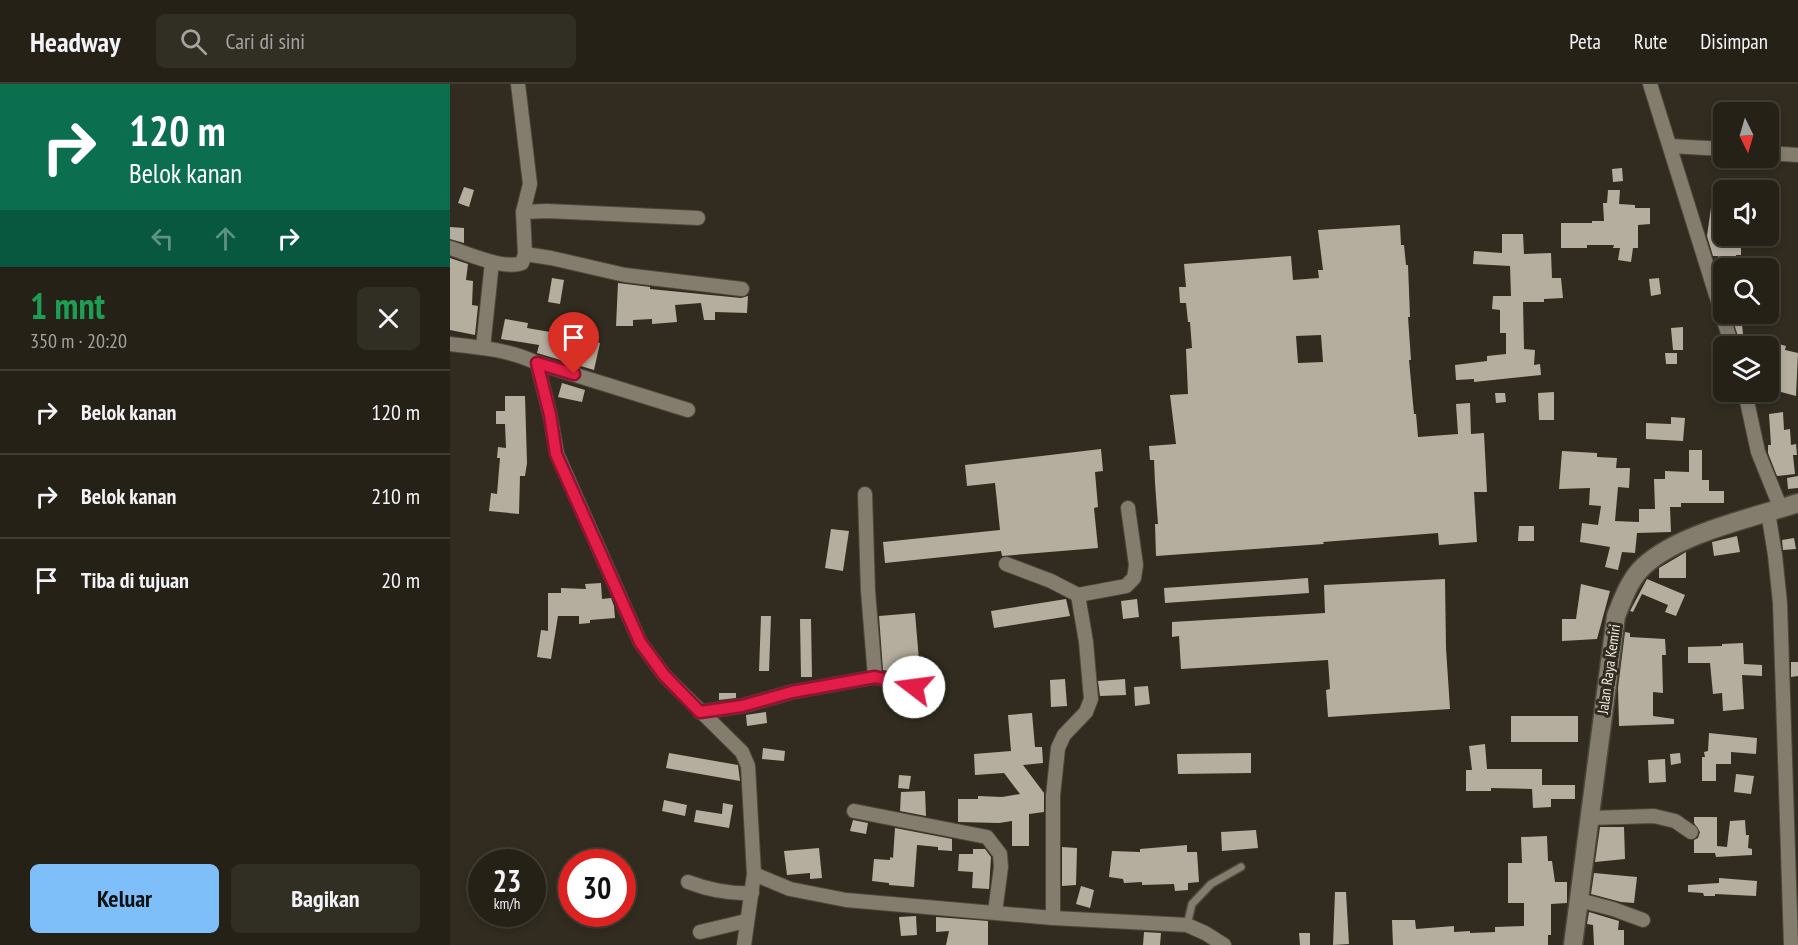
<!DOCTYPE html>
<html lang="id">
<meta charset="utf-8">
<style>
body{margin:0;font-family:"PT Sans Narrow",sans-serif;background:#312e24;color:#f1f3f6;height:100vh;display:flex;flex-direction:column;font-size:22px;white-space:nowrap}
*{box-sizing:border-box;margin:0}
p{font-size:20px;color:#a3a3a1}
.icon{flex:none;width:33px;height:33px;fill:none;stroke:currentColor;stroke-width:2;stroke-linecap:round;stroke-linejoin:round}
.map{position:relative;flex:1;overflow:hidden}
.drawer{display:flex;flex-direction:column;background:#252117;width:450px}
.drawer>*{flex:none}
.hud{background:#0b6e4f;color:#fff;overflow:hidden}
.needle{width:39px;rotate:175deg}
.fabs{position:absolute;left:1263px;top:18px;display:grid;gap:12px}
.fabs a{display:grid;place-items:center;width:66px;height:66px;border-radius:9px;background:#252117;box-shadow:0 3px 9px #0003,0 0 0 2px #423e36;font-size:30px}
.speed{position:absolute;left:18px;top:765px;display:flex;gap:12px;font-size:30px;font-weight:700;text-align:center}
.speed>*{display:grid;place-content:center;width:78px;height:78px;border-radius:50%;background:#252117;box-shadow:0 3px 9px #0003,0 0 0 2px #423e36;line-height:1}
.speed small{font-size:15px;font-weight:400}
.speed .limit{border:9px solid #d22;background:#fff;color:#111}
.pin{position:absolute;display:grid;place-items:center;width:51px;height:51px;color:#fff;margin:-62px -26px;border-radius:50% 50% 50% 0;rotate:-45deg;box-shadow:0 0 6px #0007}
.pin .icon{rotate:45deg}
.me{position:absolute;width:66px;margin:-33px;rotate:285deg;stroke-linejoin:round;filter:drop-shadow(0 0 4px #0008)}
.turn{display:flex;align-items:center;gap:21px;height:126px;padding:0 30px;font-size:27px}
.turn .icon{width:78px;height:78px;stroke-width:2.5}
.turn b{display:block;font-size:42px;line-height:51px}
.lanes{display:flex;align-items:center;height:57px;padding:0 30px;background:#0003;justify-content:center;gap:30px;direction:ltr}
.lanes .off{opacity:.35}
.round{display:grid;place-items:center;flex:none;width:63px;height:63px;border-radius:9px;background:#312e24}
.summary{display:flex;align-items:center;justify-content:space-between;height:102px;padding:0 30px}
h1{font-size:36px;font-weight:600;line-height:45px;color:#1e9e55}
.button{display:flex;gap:12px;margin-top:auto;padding:12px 30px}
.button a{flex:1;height:69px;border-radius:9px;background:#7ebef9;color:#111;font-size:24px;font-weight:600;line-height:69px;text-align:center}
.button a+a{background:#312e24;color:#f1f3f6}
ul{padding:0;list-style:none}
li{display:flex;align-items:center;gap:18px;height:84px;padding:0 30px;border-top:2px solid #423e36}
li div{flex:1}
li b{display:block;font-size:22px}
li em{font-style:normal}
header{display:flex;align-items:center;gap:36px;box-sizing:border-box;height:84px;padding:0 30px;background:#252117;border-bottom:2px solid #423e36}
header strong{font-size:28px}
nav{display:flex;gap:33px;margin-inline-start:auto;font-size:21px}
.search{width:420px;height:54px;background:#312e24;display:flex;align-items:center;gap:15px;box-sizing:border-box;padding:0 21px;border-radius:9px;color:#a3a3a1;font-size:22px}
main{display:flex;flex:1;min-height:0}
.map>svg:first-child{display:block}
.building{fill:#b5ae9e;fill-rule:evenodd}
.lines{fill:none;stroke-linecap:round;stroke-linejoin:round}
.lane-casing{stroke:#4d483d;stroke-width:10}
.street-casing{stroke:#4d483d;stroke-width:16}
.secondary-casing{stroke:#4d483d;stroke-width:21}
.lane{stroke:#847d6e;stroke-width:7}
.street{stroke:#847d6e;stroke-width:14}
.secondary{stroke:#847d6e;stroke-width:18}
.route-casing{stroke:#92132f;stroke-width:15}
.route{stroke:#e11d48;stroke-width:10}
.labels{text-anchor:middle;stroke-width:6;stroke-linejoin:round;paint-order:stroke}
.street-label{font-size:15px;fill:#f1ede5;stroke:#312c1f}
</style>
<header>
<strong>Headway</strong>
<div class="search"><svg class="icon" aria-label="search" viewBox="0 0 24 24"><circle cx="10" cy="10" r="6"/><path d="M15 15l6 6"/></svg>Cari di sini</div>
<nav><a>Peta</a><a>Rute</a><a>Disimpan</a></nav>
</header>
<main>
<section class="drawer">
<div class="hud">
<div class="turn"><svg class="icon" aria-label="right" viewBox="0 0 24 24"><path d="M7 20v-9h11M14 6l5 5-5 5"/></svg><div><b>120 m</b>Belok kanan</div></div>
<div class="lanes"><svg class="icon off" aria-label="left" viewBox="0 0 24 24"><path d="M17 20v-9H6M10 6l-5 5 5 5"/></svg><svg class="icon off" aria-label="ahead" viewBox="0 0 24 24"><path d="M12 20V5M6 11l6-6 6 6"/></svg><svg class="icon" aria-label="right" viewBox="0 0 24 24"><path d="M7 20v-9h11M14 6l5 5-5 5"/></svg></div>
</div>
<div class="summary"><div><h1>1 mnt</h1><p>350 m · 20:20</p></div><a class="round"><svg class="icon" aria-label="close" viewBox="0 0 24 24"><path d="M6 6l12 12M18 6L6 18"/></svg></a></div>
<ul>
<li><svg class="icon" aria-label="right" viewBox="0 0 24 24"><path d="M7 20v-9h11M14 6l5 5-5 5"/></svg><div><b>Belok kanan</b></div><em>120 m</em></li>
<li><svg class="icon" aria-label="right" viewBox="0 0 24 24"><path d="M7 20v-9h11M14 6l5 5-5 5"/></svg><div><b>Belok kanan</b></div><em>210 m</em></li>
<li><svg class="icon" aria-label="arrive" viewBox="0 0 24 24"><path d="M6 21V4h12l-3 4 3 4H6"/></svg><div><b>Tiba di tujuan</b></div><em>20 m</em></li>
</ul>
<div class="button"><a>Keluar</a><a>Bagikan</a></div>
</section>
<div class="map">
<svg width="1348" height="861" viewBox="0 0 1348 861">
<rect width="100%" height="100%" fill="#312c1f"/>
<!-- building -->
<g class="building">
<polygon points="1172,84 1173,97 1163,98 1162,85"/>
<polygon points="14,103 24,106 19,123 8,119"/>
<polygon points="1158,106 1170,106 1169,120 1185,121 1185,124 1200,124 1200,140 1188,141 1188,164 1183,164 1181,178 1168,176 1170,164 1163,164 1164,161 1137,161 1137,164 1111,164 1111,139 1142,139 1142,137 1154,137 1153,119 1157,119"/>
<polygon points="1263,109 1274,110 1271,160 1291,160 1291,171 1286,171 1286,184 1268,184 1268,172 1263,172 1257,152"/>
<path d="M950 141 951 161H954L956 181H958L960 233H958L961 276H959L964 330H966L968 353 1008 350 1006 320 1020 319 1021 350 1034 349 1037 408H1024L1027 458 989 461 988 449 873 458 874 460 706 472 705 440H708L705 399 704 376H700L699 362 726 360 720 311 738 310 736 265 742 264 740 238H738L736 219H730L729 203H736L734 180 841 172 843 196 869 194 868 186H873L868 146ZM871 251 873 278 848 279 846 252Z"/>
<polygon points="0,143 14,144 14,159 0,155"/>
<polygon points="1052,150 1073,150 1074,170 1101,169 1102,194 1111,194 1113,214 1094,215 1094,218 1073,218 1074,265 1085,266 1084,281 1090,280 1091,291 1024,298 1024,295 1006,296 1005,281 1037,277 1037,272 1056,270 1056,249 1050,249 1050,226 1042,225 1043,212 1061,212 1060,182 1023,180 1024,167 1052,169"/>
<polygon points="0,174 18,180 16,196 23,197 22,221 28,222 25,251 0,246"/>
<polygon points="102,194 114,196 110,220 98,218"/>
<polygon points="1209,194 1211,210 1201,212 1199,195"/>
<polygon points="168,199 200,203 200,205 291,214 298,212 297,229 265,228 265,236 254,236 251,219 225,221 227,238 202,240 202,235 183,236 183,242 166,242"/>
<polygon points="1281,230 1290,230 1290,240 1292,240 1294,262 1291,262"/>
<polygon points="55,235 78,239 77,244 106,249 105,257 133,261 133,257 150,259 144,286 87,269 89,261 51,255"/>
<polygon points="1233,243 1233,266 1223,266 1221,244"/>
<polygon points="1318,257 1336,262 1335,266 1348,269 1346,312 1331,308 1331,306 1318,304"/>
<polygon points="1215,269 1227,269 1227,280 1216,280"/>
<polygon points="112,299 135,306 132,318 108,313"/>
<polygon points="1104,308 1104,336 1089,336 1088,309"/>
<polygon points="1045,309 1055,309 1056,318 1046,319"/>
<polygon points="55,312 75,312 77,379 75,392 70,392 69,430 39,427 41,409 47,410 50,374 47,374 48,363 56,364 55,340 46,340 46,327 55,327"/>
<polygon points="1333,328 1334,346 1340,345 1341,361 1346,360 1347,371 1343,371 1345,390 1327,392 1318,369 1318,361 1321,361 1319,330"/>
<polygon points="1221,333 1235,334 1233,357 1196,355 1196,339 1221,340"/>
<polygon points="651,365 653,387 645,388 648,423 644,424 648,464 552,472 551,467 435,479 433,458 550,446 545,399 517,402 515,381"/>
<polygon points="1239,366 1252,366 1252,396 1259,396 1259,407 1274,407 1274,419 1231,419 1231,423 1220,423 1221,448 1187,449 1185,469 1172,468 1168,486 1155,483 1160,463 1130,458 1132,439 1148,441 1151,422 1139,421 1140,404 1109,405 1112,367 1147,369 1147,373 1167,374 1166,384 1180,384 1179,404 1168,403 1165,437 1189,438 1189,425 1205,425 1204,395 1215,395 1215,387 1239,388"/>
<polygon points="1348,392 1348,404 1338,405 1337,394"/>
<polygon points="1069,442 1084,442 1084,457 1068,457"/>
<polygon points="381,445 399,447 393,487 375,484"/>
<polygon points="1287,452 1290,468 1264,472 1262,458"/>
<polygon points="1344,454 1346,465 1333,466 1332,456"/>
<polygon points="1236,468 1236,494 1209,494 1209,484"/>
<polygon points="858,494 859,509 715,519 714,504"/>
<polygon points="995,495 996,564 1000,625 878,633 876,606 880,605 878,576 731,585 729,552 722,553 722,538 875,529 874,501"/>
<polygon points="1197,495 1235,511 1226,532 1215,528 1218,521 1192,510 1183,528 1180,527"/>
<polygon points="151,499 152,515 161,514 164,522 165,534 140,536 140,539 129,540 129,532 108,532 101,575 87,573 91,546 98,547 98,509 111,509 111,504 136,505 135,500"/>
<polygon points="1131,500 1160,507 1147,555 1112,557 1112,535 1126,535"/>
<polygon points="616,515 620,532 544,544 541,527"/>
<polygon points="687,515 689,533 673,535 671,517"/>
<polygon points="465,529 470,588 447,589 433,586 429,532"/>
<polygon points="311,532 321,532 319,587 309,587"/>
<polygon points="350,535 361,535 362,593 351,593"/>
<polygon points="1175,548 1180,549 1180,553 1215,555 1216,571 1212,571 1213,609 1203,608 1203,632 1224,635 1224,640 1169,642 1168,604"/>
<polygon points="1293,559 1294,580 1312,581 1312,592 1292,591 1294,625 1273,627 1272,609 1263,610 1260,579 1238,579 1238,563 1272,562 1272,560"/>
<polygon points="1341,578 1348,578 1348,592 1341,593"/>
<polygon points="615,595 617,622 601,623 600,596"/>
<polygon points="675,595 676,611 650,612 648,597"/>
<polygon points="698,602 700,620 685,622 684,603"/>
<polygon points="269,609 286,609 286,614 269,616"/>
<polygon points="316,628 317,639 297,642 296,631"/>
<polygon points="582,629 585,663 592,663 593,679 573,681 594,709 594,728 579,730 579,762 562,762 562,737 549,739 508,738 508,715 528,715 528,712 552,713 570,710 554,689 525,691 524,670 561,667 558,631"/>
<rect x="1061" y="632" width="67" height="26"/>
<polygon points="1259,649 1307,654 1306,670 1281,668 1281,680 1266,680 1266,697 1252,697 1252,673 1255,673 1254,668 1258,667"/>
<polygon points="1035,660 1037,685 1092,685 1092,701 1125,701 1125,715 1101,715 1101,723 1083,724 1082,705 1041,704 1041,707 1016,707 1016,686 1022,686 1019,662"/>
<polygon points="313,664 335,667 334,677 312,675"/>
<polygon points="219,669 288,681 290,697 216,684"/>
<polygon points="801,669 801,689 728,690 727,670"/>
<polygon points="1230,669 1231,679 1221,681 1220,670"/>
<polygon points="1215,675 1216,698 1199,699 1198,676"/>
<polygon points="1286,690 1304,692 1301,710 1284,708"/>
<polygon points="449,691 461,692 459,705 448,704"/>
<polygon points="475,707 476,732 450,727 451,708"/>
<polygon points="214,716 237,721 235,732 212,727"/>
<polygon points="273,719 283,721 279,744 244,738 246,726 272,730"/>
<polygon points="1244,733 1267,733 1267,762 1277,763 1280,737 1295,736 1296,751 1299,751 1298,764 1302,765 1302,771 1266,773 1265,769 1244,769 1244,756 1248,754 1250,748 1244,739"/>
<polygon points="403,736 418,739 416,750 400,747"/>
<polygon points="1150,743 1174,743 1175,775 1145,778"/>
<polygon points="445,744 502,755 502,767 488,766 488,763 467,761 464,803 439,801 439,799 422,797 424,775 440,776 440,773 443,774"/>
<polygon points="806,746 808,764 772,767 771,748"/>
<polygon points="1097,752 1098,777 1102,777 1105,798 1117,798 1117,819 1101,820 1101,851 1098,851 1098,861 943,861 942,836 965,836 966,845 1004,842 1004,848 1020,847 1020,849 1045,848 1045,843 1074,842 1074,819 1058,819 1058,779 1072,779 1071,753"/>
<polygon points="737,761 737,768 747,768 749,798 738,799 738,806 725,807 724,800 692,801 692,798 674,799 673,795 659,793 662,767 690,768 690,765"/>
<polygon points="612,763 627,764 626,801 612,802"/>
<polygon points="369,764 372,794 360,795 360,789 337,791 334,767"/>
<polygon points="523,765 535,765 541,773 539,805 522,804 523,788 508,787 509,770 523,770"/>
<polygon points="1144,789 1187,793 1184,819 1171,818 1141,810"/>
<polygon points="1269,794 1307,797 1306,812 1265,810 1265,812 1254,812 1253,809 1238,808 1238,801 1269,799"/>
<polygon points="631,802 644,806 640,824 626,820"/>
<polygon points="885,808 896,808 899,860 883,861"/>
<polygon points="1139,828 1169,837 1168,846 1174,846 1174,861 1144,861 1143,841 1137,840"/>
<polygon points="466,832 467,851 451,852 449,833"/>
<polygon points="486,833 538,837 538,861 496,861 499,847 486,848"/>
<polygon points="694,848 711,849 710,861 693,861"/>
<polygon points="849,849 860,849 860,861 850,861"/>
</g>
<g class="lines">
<!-- lane casing -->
<g class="lane-casing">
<polyline id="lane" points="737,841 742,820 761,800 791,783"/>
</g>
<!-- street casing -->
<g class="street-casing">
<g id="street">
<polyline points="68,0 80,100 73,128"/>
<polyline points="1200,0 1282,262"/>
<polyline points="1220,62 1274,65"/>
<polyline points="1318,69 1348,71"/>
<path d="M0 164C19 170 54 186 72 179L75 170 73 128 97 127 248 134"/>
<polyline points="75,170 101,174 175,191 292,205"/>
<path d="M0 260C29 263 60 266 87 279L100 331 107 370 190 558 214 591 292 668 298 682 304 790 294 861"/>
<polyline points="33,264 42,178"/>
<polyline points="87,279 238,326"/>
<polyline points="1295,308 1308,368 1331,425"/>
<polyline points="415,410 418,507 425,593"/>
<polyline points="1318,428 1325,471 1330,519 1341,861"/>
<polyline points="556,480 601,497 628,511"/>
<polyline points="250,628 292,622 342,608 425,593 464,603"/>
<polyline points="404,727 537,753 550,770 551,783 545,828"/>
<polyline points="1140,734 1204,732 1225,737 1241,748"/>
<polyline points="304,790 340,805 396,816 603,834 737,841 755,849 774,861"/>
<path d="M238 798C259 806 280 810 302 809"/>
<polyline points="1129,816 1163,825 1193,836"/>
<polyline points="603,834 603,712 608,664 614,651 636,628 641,615 636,558 628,511 676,502 684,494 686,481 678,424"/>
<polyline points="250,848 296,837"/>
</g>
</g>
<!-- secondary casing -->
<g class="secondary-casing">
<path id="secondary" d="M1123 861 1166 532C1172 517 1178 500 1189 487 1221 451 1302 434 1348 419"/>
</g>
<!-- lane -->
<use href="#lane" class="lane"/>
<!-- street -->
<use href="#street" class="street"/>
<!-- secondary -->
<use href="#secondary" class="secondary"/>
</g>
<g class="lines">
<!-- route casing -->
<g class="route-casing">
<polyline id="route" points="124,290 87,279 100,331 106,370 190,558 214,591 250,628 292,622 342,608 425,593 464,603"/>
</g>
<!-- route -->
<use href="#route" class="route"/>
</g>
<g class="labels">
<!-- street labels -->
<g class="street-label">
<text transform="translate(1159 585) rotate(-82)" y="5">Jalan Raya Kemiri</text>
</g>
</g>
</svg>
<div class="fabs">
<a><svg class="needle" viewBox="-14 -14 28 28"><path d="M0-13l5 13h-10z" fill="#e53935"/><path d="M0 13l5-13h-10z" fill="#a3a3a1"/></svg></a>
<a><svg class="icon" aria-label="sound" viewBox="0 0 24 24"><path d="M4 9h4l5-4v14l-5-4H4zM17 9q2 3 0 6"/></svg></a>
<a><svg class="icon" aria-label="search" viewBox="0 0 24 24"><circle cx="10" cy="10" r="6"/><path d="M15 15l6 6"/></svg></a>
<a><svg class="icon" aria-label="layers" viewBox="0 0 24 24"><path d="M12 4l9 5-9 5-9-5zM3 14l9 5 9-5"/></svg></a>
</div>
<div class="speed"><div>23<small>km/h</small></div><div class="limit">30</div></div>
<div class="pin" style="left:124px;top:290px;background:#d93025"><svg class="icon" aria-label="arrive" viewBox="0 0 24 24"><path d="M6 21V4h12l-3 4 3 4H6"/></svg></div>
<svg class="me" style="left:464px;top:603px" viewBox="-20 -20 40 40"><circle r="19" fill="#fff"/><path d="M0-13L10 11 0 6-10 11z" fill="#e11d48"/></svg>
</div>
</main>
